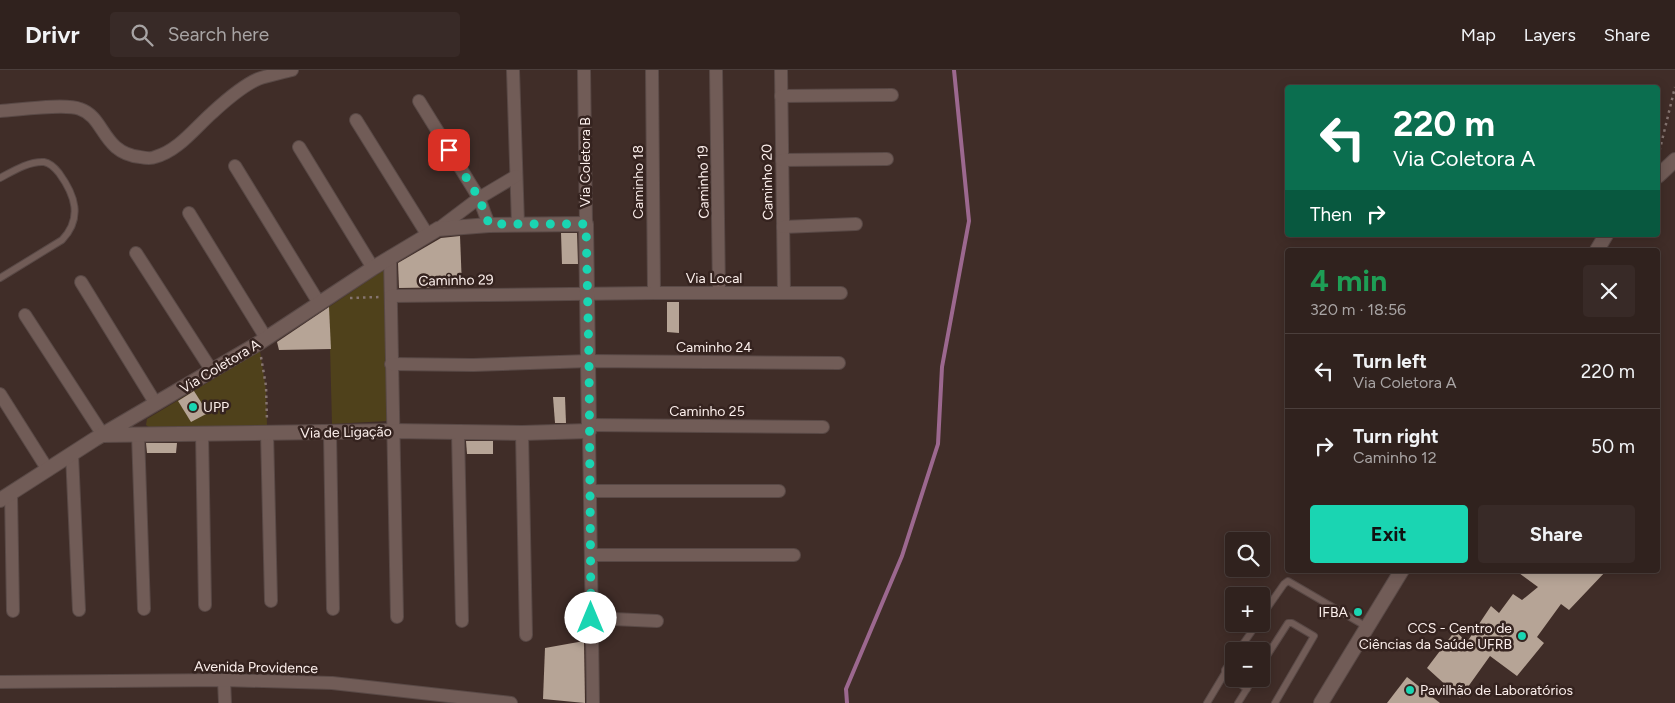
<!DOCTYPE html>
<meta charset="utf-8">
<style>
body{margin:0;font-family:Figtree,sans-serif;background:#382a27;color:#f1f3f6;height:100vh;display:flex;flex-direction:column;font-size:19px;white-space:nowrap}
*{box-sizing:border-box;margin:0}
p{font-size:16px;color:#a8a4a4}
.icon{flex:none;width:28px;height:28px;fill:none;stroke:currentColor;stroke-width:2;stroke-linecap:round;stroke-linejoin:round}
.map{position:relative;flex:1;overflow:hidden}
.panel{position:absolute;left:1285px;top:178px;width:375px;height:325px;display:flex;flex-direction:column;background:#30221e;border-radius:5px;box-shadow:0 2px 12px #0003,0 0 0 1px #4b3f3c}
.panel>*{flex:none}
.guide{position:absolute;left:1285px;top:15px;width:375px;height:152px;border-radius:5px;box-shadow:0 2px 12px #0003,0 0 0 1px #4b3f3c;background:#0b6e4f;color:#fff;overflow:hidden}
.buttons{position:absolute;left:1225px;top:462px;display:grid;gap:10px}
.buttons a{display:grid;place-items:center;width:45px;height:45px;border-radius:5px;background:#30221e;box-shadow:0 2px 12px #0003,0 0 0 1px #4b3f3c;font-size:25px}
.pin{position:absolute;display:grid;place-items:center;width:42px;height:42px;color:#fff;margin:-21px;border-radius:10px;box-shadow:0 2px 8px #0006}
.me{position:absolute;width:55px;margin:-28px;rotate:0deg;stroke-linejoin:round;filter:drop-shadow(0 0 4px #0008)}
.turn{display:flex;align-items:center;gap:18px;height:105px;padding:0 25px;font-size:22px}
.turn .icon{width:65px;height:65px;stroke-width:2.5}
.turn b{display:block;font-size:35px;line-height:42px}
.then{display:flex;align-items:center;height:48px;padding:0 25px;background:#0003;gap:10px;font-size:19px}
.round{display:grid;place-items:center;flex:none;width:52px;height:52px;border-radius:5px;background:#382a27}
.headline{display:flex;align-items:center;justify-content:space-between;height:85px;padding:0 25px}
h1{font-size:30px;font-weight:700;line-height:38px;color:#1e9e55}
.primary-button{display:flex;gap:10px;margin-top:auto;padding:10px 25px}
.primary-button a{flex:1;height:58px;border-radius:5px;background:#1ad5b2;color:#111;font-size:20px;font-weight:700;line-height:58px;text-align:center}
.primary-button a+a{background:#382a27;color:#f1f3f6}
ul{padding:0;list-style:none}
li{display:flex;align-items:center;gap:15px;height:75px;padding:0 25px;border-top:1px solid #4b3f3c}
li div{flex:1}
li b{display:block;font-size:19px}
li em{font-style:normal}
header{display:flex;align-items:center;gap:30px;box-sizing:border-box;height:70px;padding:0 25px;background:#30221e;border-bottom:1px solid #4b3f3c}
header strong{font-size:24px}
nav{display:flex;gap:28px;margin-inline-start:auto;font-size:18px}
.search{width:350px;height:45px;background:#382a27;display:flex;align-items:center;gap:12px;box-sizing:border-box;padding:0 18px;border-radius:5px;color:#a8a4a4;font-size:19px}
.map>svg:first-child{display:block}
.green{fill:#4f411b}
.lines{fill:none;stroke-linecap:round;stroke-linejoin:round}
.stream{stroke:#9c688f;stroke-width:4}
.building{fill:#b6a496}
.service-casing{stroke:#594946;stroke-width:8}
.minor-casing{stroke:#594946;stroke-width:14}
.tertiary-casing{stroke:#594946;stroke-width:16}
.path{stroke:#857470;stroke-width:2.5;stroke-dasharray:2.5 4;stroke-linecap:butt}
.service{stroke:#715c57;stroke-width:6}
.minor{stroke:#715c57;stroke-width:12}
.tertiary{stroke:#715c57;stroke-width:14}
.route{stroke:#1ad5b2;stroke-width:9;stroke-dasharray:0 16.2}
.poi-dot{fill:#1ad5b2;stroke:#35231f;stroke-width:2}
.labels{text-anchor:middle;stroke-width:5;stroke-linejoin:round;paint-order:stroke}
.street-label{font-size:14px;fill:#fcefec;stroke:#35231f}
.poi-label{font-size:14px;fill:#fcefec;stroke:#35231f;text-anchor:start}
</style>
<header>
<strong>Drivr</strong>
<div class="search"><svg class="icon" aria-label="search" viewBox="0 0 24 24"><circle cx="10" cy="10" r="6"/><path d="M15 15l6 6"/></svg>Search here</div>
<nav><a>Map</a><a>Layers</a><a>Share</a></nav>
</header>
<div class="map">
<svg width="1675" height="633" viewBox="0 0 1675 633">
<rect width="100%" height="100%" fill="#402d28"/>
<!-- green -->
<g class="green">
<polygon points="384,200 387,351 332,354 329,237"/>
<polygon points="260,281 266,320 267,357 150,358 146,355 147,349"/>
</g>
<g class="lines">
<!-- stream -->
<polyline class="stream" points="847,633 846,619 902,486 938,374 942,297 969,151 954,0"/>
</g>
<!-- building -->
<g class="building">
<polygon points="561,163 577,163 578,194 562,194"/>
<polygon points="460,166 462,217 399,218 398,193 441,168"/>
<polygon points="667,232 679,232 679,263 667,262"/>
<polygon points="329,237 331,279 279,280 277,272"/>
<polygon points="194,321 208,343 191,352 178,331"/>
<polygon points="553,327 565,327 566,353 555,353"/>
<polygon points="466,371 493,371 493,384 467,384"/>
<polygon points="146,373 177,373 176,383 147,383"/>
<polygon points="1515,500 1607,500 1569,540 1561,534 1537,567 1544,573 1517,606 1490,586 1460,628 1427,598 1455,561 1467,572 1491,536 1499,543 1513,524 1522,530 1538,517"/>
<polygon points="584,571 585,633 543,629 545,578"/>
<polygon points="1407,607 1440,633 1387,633"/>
</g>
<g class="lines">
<!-- service casing -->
<g class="service-casing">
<g id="service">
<path d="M0 108C13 101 29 91 44 92 50 93 55 98 59 103 75 125 83 148 62 170L0 208"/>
<polyline points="1261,547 1284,514 1288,511 1367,557"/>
<polyline points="1238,581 1257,554"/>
<polyline points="1234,587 1225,600 1225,603 1247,619"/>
<polyline points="1261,595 1288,553 1292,553 1314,566 1275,633"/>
<polyline points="1207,633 1225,603"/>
<polyline points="1238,633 1253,609"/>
</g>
</g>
<!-- minor casing -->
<g class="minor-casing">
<g id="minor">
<polyline points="513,0 518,154"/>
<polyline points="584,0 586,154"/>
<polyline points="652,0 654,223"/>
<polyline points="716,0 719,223"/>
<polyline points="781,0 784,223"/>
<polyline points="781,26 892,25"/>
<polyline points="419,31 479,128 489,155"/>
<path d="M0 41C18 40 65 33 80 39 105 47 102 83 140 87 145 88 151 89 155 87 178 81 195 58 212 43 225 31 242 16 258 9 269 5 281 3 292 0"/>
<polyline points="356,50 427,164"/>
<polyline points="299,77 373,198"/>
<polyline points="782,90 887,89"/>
<polyline points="235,96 319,233"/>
<polyline points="189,143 266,268"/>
<polyline points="783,157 856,154"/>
<polyline points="438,159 479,128 516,106"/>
<polyline points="136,183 212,301"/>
<polyline points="390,187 397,547"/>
<polyline points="81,212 156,334"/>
<polyline points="391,226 654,223 841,223"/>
<polyline points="25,245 103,365"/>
<polyline points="391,294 473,295 589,291 839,293"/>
<polyline points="0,324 48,400"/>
<polyline points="589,355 823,357"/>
<polyline points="589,361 593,633"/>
<polyline points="267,362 271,531"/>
<polyline points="458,362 462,551"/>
<polyline points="202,363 205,535"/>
<polyline points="330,363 333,539"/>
<polyline points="522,363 526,565"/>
<polyline points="138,364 144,539"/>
<polyline points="72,384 79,540"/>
<polyline points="590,421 779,421"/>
<polyline points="11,423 13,541"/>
<polyline points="591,485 794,485"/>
<polyline points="591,548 657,551"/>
<polyline points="224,610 225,633"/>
<polyline points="0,612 224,610 332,613 511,633"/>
</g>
</g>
<!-- tertiary casing -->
<g class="tertiary-casing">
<g id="tertiary">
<polyline points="1658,106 1675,90"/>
<polyline points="1597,180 1606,165"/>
<polyline points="0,430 95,369 259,273 373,198 438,159 489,155 586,154 589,361 522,363 393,361 103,365"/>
<polyline points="1321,633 1402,500"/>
</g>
</g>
<!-- path -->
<g class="path">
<polyline points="1658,87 1675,17"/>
<polyline points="350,228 380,227"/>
<polyline points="261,287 266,316 267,351"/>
</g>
<!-- service -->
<use href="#service" class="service"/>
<!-- minor -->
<use href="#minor" class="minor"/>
<!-- tertiary -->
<use href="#tertiary" class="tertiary"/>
</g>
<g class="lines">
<!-- route -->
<polyline class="route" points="449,80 479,128 489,154 586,154 589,291 591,548"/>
</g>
<!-- markers -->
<g class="poi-dot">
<circle cx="193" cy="337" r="5"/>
<circle cx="1358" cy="542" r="5"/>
<circle cx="1522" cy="566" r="5"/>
<circle cx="1410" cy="620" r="5"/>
</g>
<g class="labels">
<!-- street labels -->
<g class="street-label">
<text transform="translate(585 92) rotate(-90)" y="5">Via Coletora B</text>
<text transform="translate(638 112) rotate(-90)" y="5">Caminho 18</text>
<text transform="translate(703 112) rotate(-91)" y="5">Caminho 19</text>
<text transform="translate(767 112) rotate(-91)" y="5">Caminho 20</text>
<text x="714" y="213">Via Local</text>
<text transform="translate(456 210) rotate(-1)" y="5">Caminho 29</text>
<text x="714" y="282">Caminho 24</text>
<text transform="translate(220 296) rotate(-31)" y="5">Via Coletora A</text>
<text x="707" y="346">Caminho 25</text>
<text transform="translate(346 362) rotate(-1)" y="5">Via de Ligação</text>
<text transform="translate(256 597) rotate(1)" y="5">Avenida Providence</text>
</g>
<!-- poi labels -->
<g class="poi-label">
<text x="203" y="342">UPP</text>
<text x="1348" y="547" text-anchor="end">IFBA</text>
<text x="1512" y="563" text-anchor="end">CCS - Centro de<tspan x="1512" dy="16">Ciências da Saúde UFRB</tspan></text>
<text x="1420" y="625">Pavilhão de Laboratórios</text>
</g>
</g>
</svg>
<div class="buttons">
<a><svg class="icon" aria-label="search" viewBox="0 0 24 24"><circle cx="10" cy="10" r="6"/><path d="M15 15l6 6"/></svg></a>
<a>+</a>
<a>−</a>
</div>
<div class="pin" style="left:449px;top:80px;background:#d93025"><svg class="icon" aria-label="arrive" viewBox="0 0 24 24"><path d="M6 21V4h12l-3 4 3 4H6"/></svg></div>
<svg class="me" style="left:591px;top:548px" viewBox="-20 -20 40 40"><circle r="19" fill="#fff"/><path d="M0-13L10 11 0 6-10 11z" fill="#1ad5b2"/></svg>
<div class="guide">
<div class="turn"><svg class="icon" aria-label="left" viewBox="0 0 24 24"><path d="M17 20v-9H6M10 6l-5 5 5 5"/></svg><div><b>220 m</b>Via Coletora A</div></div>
<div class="then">Then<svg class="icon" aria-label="right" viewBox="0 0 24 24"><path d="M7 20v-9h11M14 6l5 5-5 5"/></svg></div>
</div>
<section class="panel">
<div class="headline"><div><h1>4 min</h1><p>320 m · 18:56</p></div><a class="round"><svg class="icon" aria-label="close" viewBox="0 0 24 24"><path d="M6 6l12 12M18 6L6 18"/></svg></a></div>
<ul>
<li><svg class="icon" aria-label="left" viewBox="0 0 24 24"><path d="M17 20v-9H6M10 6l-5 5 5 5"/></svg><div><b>Turn left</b><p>Via Coletora A</p></div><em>220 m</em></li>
<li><svg class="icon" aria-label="right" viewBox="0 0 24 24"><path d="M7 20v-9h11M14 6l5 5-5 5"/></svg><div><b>Turn right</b><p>Caminho 12</p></div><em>50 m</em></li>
</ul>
<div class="primary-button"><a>Exit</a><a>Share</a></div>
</section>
</div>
